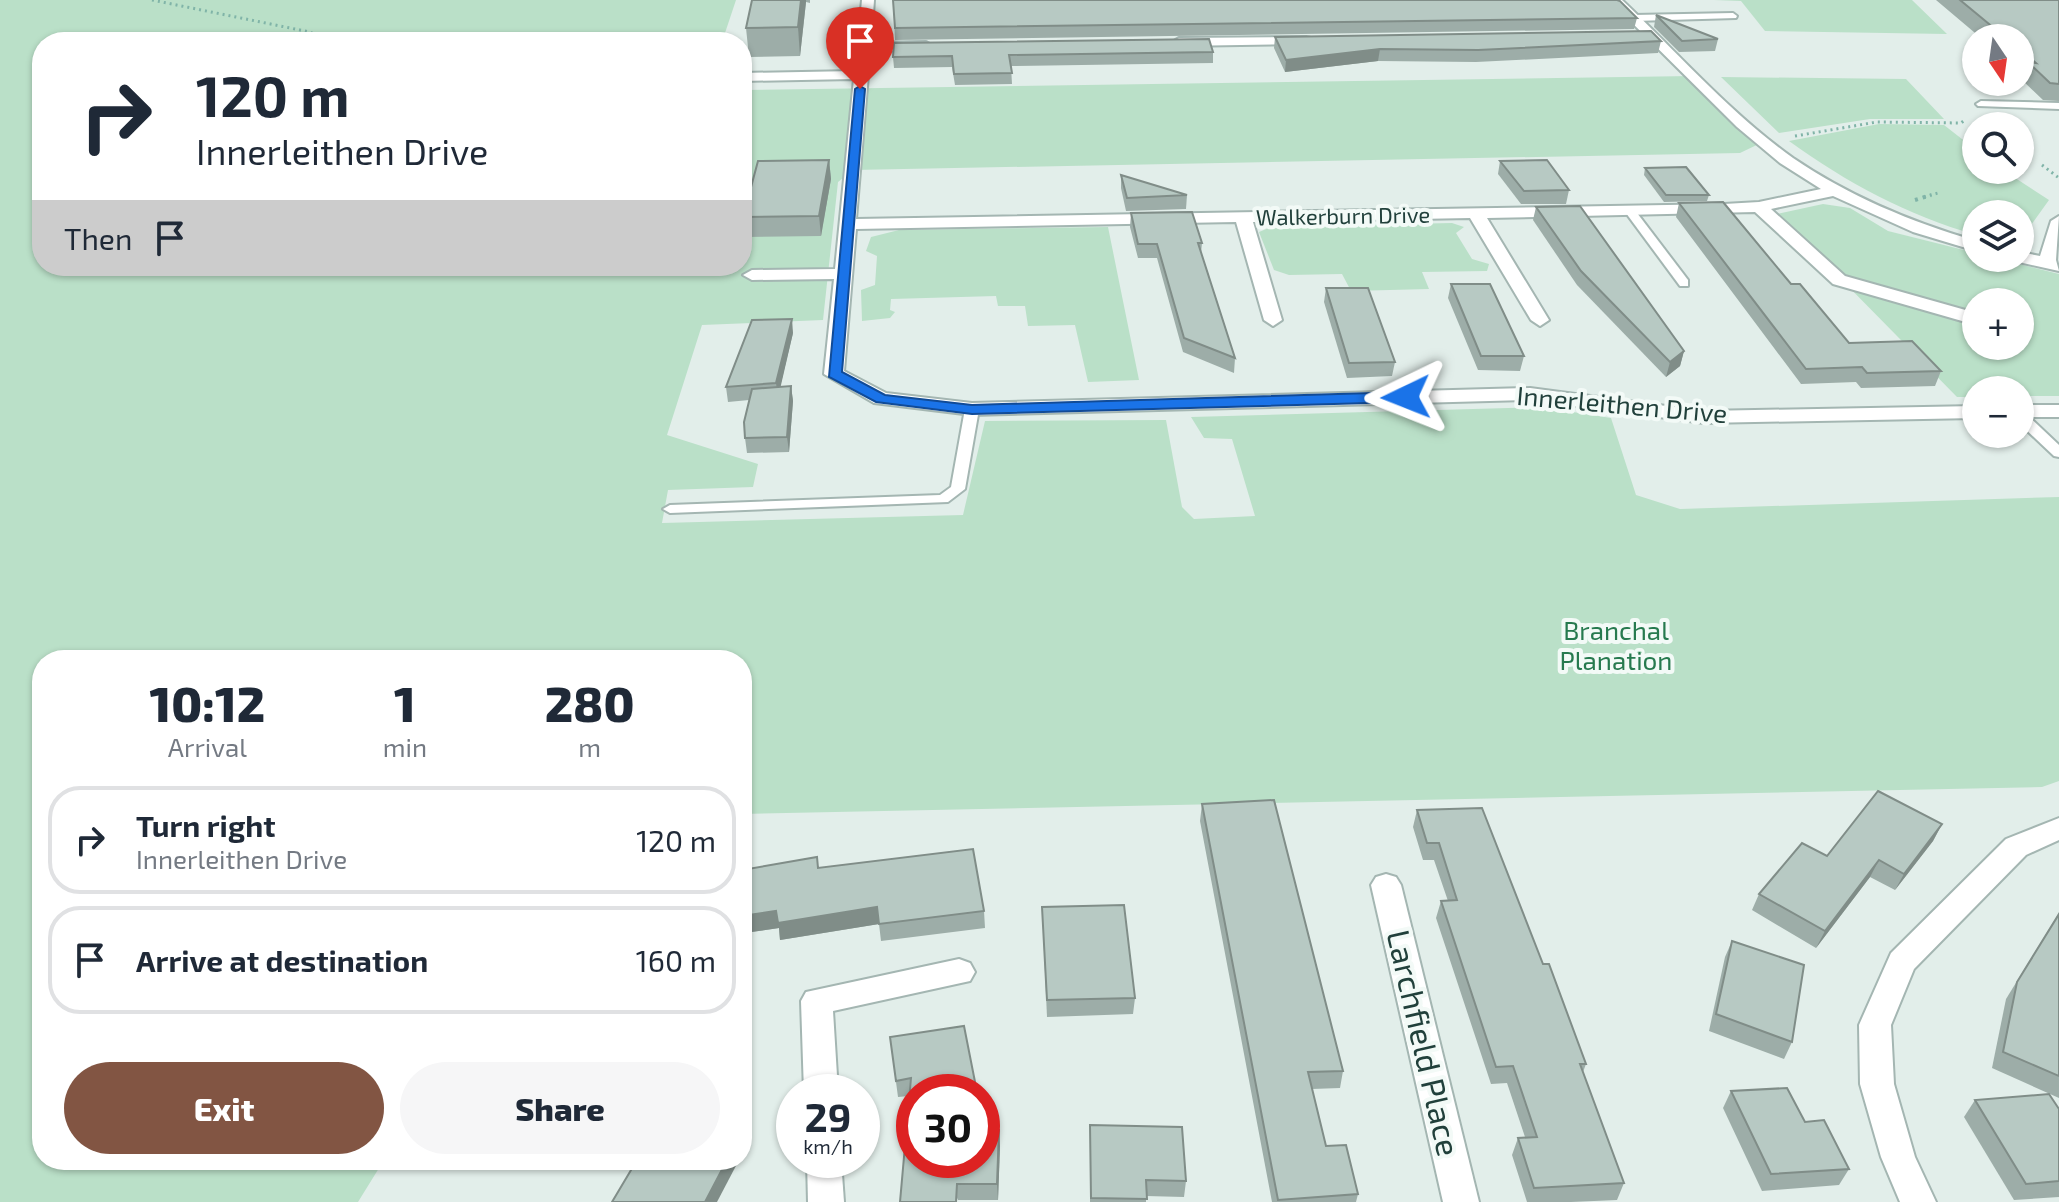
<!DOCTYPE html>
<meta charset="utf-8">
<style>
body{margin:0;font-family:"Exo 2",sans-serif;background:#f6f6f7;color:#1f2937;height:100vh;display:flex;flex-direction:column;font-size:30px;white-space:nowrap}
*{box-sizing:border-box;margin:0}
p{font-size:26px;color:#747a83}
.icon{flex:none;width:44px;height:44px;fill:none;stroke:currentColor;stroke-width:2;stroke-linecap:round;stroke-linejoin:round}
.map{position:relative;flex:1;overflow:hidden}
.sheet{position:absolute;left:32px;top:650px;width:720px;height:520px;display:flex;flex-direction:column;background:#fff;border-radius:32px;box-shadow:0 2px 6px #0004}
.sheet>*{flex:none}
.top-card{position:absolute;left:32px;top:32px;width:720px;height:244px;border-radius:32px;box-shadow:0 2px 6px #0004;background:#fff;color:#1f2937;overflow:hidden}
.needle{width:52px;rotate:167deg}
.controls{position:absolute;left:1962px;top:24px;display:grid;gap:16px}
.controls a{display:grid;place-items:center;width:72px;height:72px;border-radius:50%;background:#fff;box-shadow:0 2px 6px #0004;font-size:40px}
.speed{position:absolute;left:776px;top:1074px;display:flex;gap:16px;font-size:40px;font-weight:700;text-align:center}
.speed>*{display:grid;place-content:center;width:104px;height:104px;border-radius:50%;background:#fff;box-shadow:0 2px 6px #0004;line-height:1}
.speed small{font-size:20px;font-weight:400}
.speed .limit{border:12px solid #d22;background:#fff;color:#111}
.pin{position:absolute;display:grid;place-items:center;width:68px;height:68px;color:#fff;margin:-82px -34px;border-radius:50% 50% 50% 0;rotate:-45deg;box-shadow:0 0 8px #0007}
.pin .icon{rotate:45deg}
.me{position:absolute;width:88px;margin:-44px;rotate:268deg;stroke-linejoin:round;filter:drop-shadow(0 0 6px #0008)}
.turn{display:flex;align-items:center;gap:28px;height:168px;padding:0 32px;font-size:36px}
.turn .icon{width:104px;height:104px;stroke-width:2.5}
.turn b{display:block;font-size:56px;line-height:68px}
.then{display:flex;align-items:center;height:76px;padding:0 32px;background:#0003;gap:16px;font-size:30px}
.eta{display:flex;justify-content:space-evenly;align-items:center;height:136px;text-align:center}
.eta b{font-size:48px;font-weight:800;line-height:56px}
.button{display:flex;gap:16px;margin-top:auto;padding:16px 32px}
.button a{flex:1;height:92px;border-radius:48px;background:#825543;color:#fff;font-size:32px;font-weight:800;line-height:92px;text-align:center}
.button a+a{background:#f6f6f7;color:#1f2937}
ul{padding:0;list-style:none}
li{display:flex;align-items:center;gap:24px;height:108px;margin:0 16px 12px;padding:0 16px;border:4px solid #e0e1e3;border-radius:32px}
li div{flex:1}
li b{display:block;font-size:30px}
li em{font-style:normal}
.map>svg:first-child{display:block}
.green{fill:#bae0c8;fill-rule:evenodd}
.lines{fill:none;stroke-linecap:round;stroke-linejoin:round}
.lane-casing{stroke:#a4b6b2;stroke-width:4}
.street-casing{stroke:#a4b6b2;stroke-width:4}
.path-far1{stroke:#80b4a8;stroke-width:3;stroke-dasharray:2 4;stroke-linecap:butt}
.path{stroke:#80b4a8;stroke-width:4;stroke-dasharray:3 5;stroke-linecap:butt}
.lane{fill:#fff;fill-rule:evenodd}
.street{fill:#fff;fill-rule:evenodd}
.wall{fill:#9dada8}
.shaded-wall{fill:#808d88}
.building{fill:#b7c9c3;stroke:#808d88;stroke-width:2}
.route{fill:#1a73e8;stroke:#114b97;stroke-width:2}
.labels{text-anchor:middle;stroke-width:8;stroke-linejoin:round;paint-order:stroke}
.far-street-label{font-size:22px;fill:#21403b;stroke:#f3faf7}
.street-label{font-size:26px;fill:#21403b;stroke:#f3faf7}
.park-label{font-size:26px;fill:#277a4f;stroke:#f3faf7}
.near-street-label{font-size:32px;fill:#21403b;stroke:#f3faf7}
</style>
<div class="map">
<svg width="2059" height="1202" viewBox="0 0 2059 1202">
<rect width="100%" height="100%" fill="#e2eeea"/>
<!-- green -->
<g class="green">
<polygon points="0,0 736,0 722,42 42,42 42,266 742,266 742,90 1692,76 1763,142 1740,153 853,170 838,182 823,320 702,325 667,435 758,464 753,487 668,490 662,523 963,515 985,421 1166,420 1182,507 1194,519 1255,516 1232,439 1204,438 1191,417 1541,407 1611,418 1636,495 1680,509 2059,497 2059,781 2042,787 742,814 742,660 42,660 42,1160 384,1160 358,1202 0,1202"/>
<polygon points="1714,0 1912,0 1947,34 1765,31 1741,1"/>
<polygon points="1721,77 1906,79 1944,119 1870,119 1779,133"/>
<path d="M1879 124 1944 125 1976 150V170H2003L2049 200 2029 228V238L2020 242V214H1976V235C1907 215 1847 183 1789 141Z"/>
<path d="M1823 204 1850 208 1888 231 1976 253V258H1995L2059 274V396H2020V390H1976V397H1957L1777 214ZM1976 302H2020V346H1976Z"/>
<polygon points="1452,223 1464,227 1456,233 1472,259 1489,264 1487,271 1422,272 1429,289 1351,291 1342,274 1289,275 1274,270 1259,232 1271,227"/>
<polygon points="1108,227 1139,380 1088,382 1075,325 1028,326 1025,306 998,306 996,296 891,299 890,310 895,312 890,318 862,321 861,290 875,285 877,256 866,251 871,237 899,230"/>
</g>
<g class="lines">
<!-- lane casing -->
<g class="lane-casing">
<g id="lane">
<polygon points="1733,13 1737,16 1736,18 1634,21 1630,18 1634,15"/>
<polygon points="1981,101 2059,103 2059,109 1978,106 1976,104"/>
<polygon points="1626,209 1634,209 1688,280 1688,286 1680,286 1626,213"/>
<polygon points="972,405 979,409 965,489 948,502 670,513 663,509 670,505 940,495 951,487 965,409"/>
<polygon points="2020,412 2025,413 2059,445 2059,457 2054,456 2020,424"/>
</g>
</g>
<!-- street casing -->
<g class="street-casing">
<g id="street">
<path d="M862 0H874L871 43 926 42 933 46 926 50 870 51 856 219 1724 204 1759 202 1821 189 1780 163 1737 127 1609 0H1622C1678 53 1730 113 1793 158 1849 196 1911 222 1976 241V251L1913 232 1833 196 1771 209 1845 276 1976 313V325L1833 284 1755 212 1487 218 1549 320 1540 326 1531 320 1470 218 1253 222 1282 320 1273 326 1264 320 1236 222 856 229 844 371 886 393 972 403 1530 388 1704 411 1976 406V418L1704 423 1530 400 972 415 874 403 824 374 834 279 752 280 743 275 752 270 835 269 854 79 742 81V73L855 71Z"/>
<polygon points="1306,37 1311,38 1311,44 1179,46 1172,42 1179,38"/>
<polygon points="2059,216 2056,260 2059,271 2014,261 2012,258 2020,258 2020,252 2040,256 2051,221"/>
<rect x="2020" y="405" width="39" height="12"/>
<polygon points="2059,818 2059,840 2026,855 1914,969 1891,1025 1894,1084 1915,1157 1936,1202 1900,1202 1881,1157 1860,1084 1859,1025 1891,953 2006,839"/>
<polygon points="1386,874 1396,877 1401,885 1479,1202 1443,1202 1371,885 1376,877"/>
<polygon points="959,959 970,963 975,972 970,981 833,1011 838,1092 804,1092 801,1001 806,992"/>
<polygon points="807,1160 841,1160 844,1202 808,1202"/>
</g>
</g>
<!-- path-far1 -->
<g class="path-far1">
<polyline points="152,0 305,31 341,42"/>
<polyline points="1795,136 1877,122 1961,123 1966,119"/>
<polyline points="2042,165 2059,178"/>
<polyline points="1924,197 1938,193"/>
</g>
<!-- path -->
<polyline class="path" points="1915,200 1931,195"/>
<!-- lane -->
<use href="#lane" class="lane"/>
<!-- street -->
<use href="#street" class="street"/>
</g>
<!-- wall -->
<g class="wall">
<polygon points="752,0 810,0 810,3 806,2 800,56 749,57 746,28"/>
<polygon points="893,0 1637,18 1634,29 895,40"/>
<polygon points="1936,0 2059,0 2059,101 2043,100 2021,79 2023,74 2020,71 2020,38 1981,38"/>
<polygon points="1656,15 1718,39 1715,51 1679,52 1654,27"/>
<polygon points="1275,37 1661,41 1658,53 1476,62 1378,61 1285,72 1274,48"/>
<polygon points="1213,52 1213,63 1011,66 1012,84 955,85 952,67 894,68 893,57"/>
<polygon points="829,160 831,179 821,236 745,237 743,217"/>
<polygon points="1500,161 1569,190 1566,204 1521,204 1498,174"/>
<polygon points="1645,168 1709,195 1707,201 1664,202 1644,175"/>
<polygon points="1121,175 1187,195 1186,209 1126,211 1121,188"/>
<polygon points="1679,203 1791,284 1849,343 1941,371 1935,386 1861,388 1856,382 1801,384 1676,217"/>
<polygon points="1536,207 1684,351 1680,366 1666,377 1577,285 1533,220"/>
<polygon points="1131,213 1202,243 1201,253 1235,358 1234,373 1183,352 1157,258 1138,258 1130,227"/>
<polygon points="1451,284 1524,356 1520,371 1478,370 1448,298"/>
<polygon points="1326,288 1395,362 1392,376 1347,378 1324,302"/>
<polygon points="793,333 780,387 791,386 793,401 789,452 747,453 745,438 749,400 728,402 726,387"/>
<polygon points="1202,804 1343,1071 1340,1088 1312,1089 1326,1146 1358,1194 1356,1202 1272,1202 1200,821"/>
<polygon points="1417,810 1543,964 1586,1064 1583,1072 1624,1183 1617,1200 1571,1202 1527,1202 1512,1155 1518,1138 1525,1137 1507,1083 1491,1084 1436,918 1441,901 1448,901 1434,860 1423,860 1413,827"/>
<polygon points="1942,824 1933,841 1895,890 1870,877 1816,948 1752,910 1759,894 1827,856"/>
<polygon points="818,868 984,911 985,928 881,941 879,924 780,940 779,928 744,933 742,922 742,870"/>
<polygon points="1042,907 1135,998 1133,1014 1047,1017"/>
<polygon points="2059,913 2059,1098 1992,1068 2006,999"/>
<polygon points="1732,941 1792,1042 1784,1059 1709,1031 1725,957"/>
<polygon points="890,1037 1000,1146 998,1200 958,1200 909,1096 898,1097"/>
<polygon points="1731,1091 1805,1122 1849,1169 1839,1185 1762,1191 1723,1108"/>
<polygon points="1975,1100 2059,1109 2059,1197 2014,1200 1964,1117"/>
<polygon points="1090,1125 1186,1181 1184,1197 1146,1196 1146,1202 1090,1202"/>
</g>
<!-- shaded-wall -->
<g class="shaded-wall">
<polygon points="801,0 806,0 806,2 800,56 798,27"/>
<polygon points="1380,49 1378,61 1285,72 1286,60"/>
<polygon points="829,160 831,179 821,236 819,216"/>
<polygon points="792,319 793,333 778,398 776,383"/>
<polygon points="1684,351 1680,366 1666,377 1670,362"/>
<polygon points="791,386 793,401 789,452 787,437"/>
<polygon points="1942,824 1933,841 1895,890 1904,874"/>
<polygon points="1879,860 1870,877 1816,948 1825,931"/>
<polygon points="877,907 879,924 780,940 779,928 744,933 742,922 742,916 776,911"/>
<polygon points="999,1130 1000,1146 998,1200 997,1184"/>
<polygon points="727,1160 739,1160 717,1202 705,1202"/>
</g>
<!-- building -->
<g class="building">
<polygon points="752,0 801,0 798,27 746,28"/>
<polygon points="893,0 1617,0 1620,1 1637,18 895,28"/>
<polygon points="1960,0 2059,0 2059,84 2050,83 2028,62 2036,63 2020,49 2020,38 2006,38"/>
<polygon points="1656,15 1718,39 1682,41"/>
<polygon points="1651,31 1661,41 1478,50 1380,49 1286,60 1275,37"/>
<polygon points="1209,39 1213,52 1009,55 1012,73 954,74 952,56 893,57 894,43"/>
<polygon points="829,160 819,216 743,217 758,161"/>
<polygon points="1547,160 1569,190 1524,191 1500,161"/>
<polygon points="1686,167 1709,195 1666,195 1645,168"/>
<polygon points="1121,175 1187,195 1127,198"/>
<polygon points="1723,202 1791,284 1800,284 1849,343 1912,341 1941,371 1867,373 1862,367 1806,369 1679,203"/>
<polygon points="1580,206 1684,351 1670,362 1581,271 1536,207"/>
<polygon points="1192,212 1202,243 1198,243 1235,358 1184,338 1157,244 1138,244 1131,213"/>
<polygon points="1451,284 1490,284 1524,356 1481,356"/>
<polygon points="1326,288 1368,288 1395,362 1349,363"/>
<polygon points="792,319 776,383 726,387 752,320"/>
<polygon points="791,386 787,437 745,438 744,422 752,389"/>
<polygon points="1878,791 1942,824 1904,874 1879,860 1825,931 1759,894 1802,843 1827,856"/>
<polygon points="1274,800 1343,1071 1308,1072 1326,1146 1346,1145 1358,1194 1278,1200 1202,804"/>
<polygon points="1482,808 1543,964 1549,964 1586,1064 1580,1064 1624,1183 1534,1188 1518,1138 1537,1137 1513,1066 1496,1067 1441,901 1457,900 1439,843 1427,843 1417,810"/>
<polygon points="973,849 984,911 879,924 877,907 778,923 776,911 742,916 742,870 817,857 818,868"/>
<polygon points="1124,905 1135,998 1047,1000 1042,907"/>
<polygon points="2059,914 2059,1076 2003,1052 2017,982"/>
<polygon points="1732,941 1804,965 1792,1042 1716,1014"/>
<polygon points="964,1026 977,1092 914,1092 914,1160 982,1160 982,1121 984,1129 999,1130 997,1184 957,1184 956,1202 900,1202 911,1078 896,1081 890,1037"/>
<polygon points="1787,1088 1805,1122 1824,1120 1849,1169 1771,1174 1731,1091"/>
<polygon points="2049,1094 2059,1109 2059,1181 2026,1184 1975,1100"/>
<polygon points="1090,1125 1182,1127 1186,1181 1146,1180 1147,1199 1091,1198"/>
<polygon points="637,1160 727,1160 705,1202 612,1202"/>
</g>
<!-- route -->
<polygon class="route" points="860,86 865,89 842,372 885,395 972,405 1406,392 1414,397 1406,402 972,414 876,402 829,377 855,89"/>
<g class="labels">
<!-- far-street labels -->
<g class="far-street-label">
<text transform="translate(1343 216) rotate(-1)" y="8">Walkerburn Drive</text>
</g>
<!-- street labels -->
<g class="street-label">
<text transform="translate(1622 405) rotate(5)" y="9">Innerleithen Drive</text>
</g>
<!-- park labels -->
<g class="park-label">
<text x="1616" y="640">Branchal<tspan x="1616" dy="30">Planation</tspan></text>
</g>
<!-- near-street labels -->
<g class="near-street-label">
<text transform="translate(1423 1043) rotate(77)" y="11">Larchfield Place</text>
</g>
</g>
</svg>
<div class="controls">
<a><svg class="needle" viewBox="-14 -14 28 28"><path d="M0-13l5 13h-10z" fill="#e53935"/><path d="M0 13l5-13h-10z" fill="#747a83"/></svg></a>
<a><svg class="icon" aria-label="search" viewBox="0 0 24 24"><circle cx="10" cy="10" r="6"/><path d="M15 15l6 6"/></svg></a>
<a><svg class="icon" aria-label="layers" viewBox="0 0 24 24"><path d="M12 4l9 5-9 5-9-5zM3 14l9 5 9-5"/></svg></a>
<a>+</a>
<a>−</a>
</div>
<div class="speed"><div>29<small>km/h</small></div><div class="limit">30</div></div>
<div class="pin" style="left:860px;top:89px;background:#d93025"><svg class="icon" aria-label="arrive" viewBox="0 0 24 24"><path d="M6 21V4h12l-3 4 3 4H6"/></svg></div>
<svg class="me" style="left:1406px;top:397px" viewBox="-20 -20 40 40"><path d="M0-17L14 15 0 8-14 15z" fill="#1a73e8" stroke="#fff" stroke-width="4"/></svg>
<div class="top-card">
<div class="turn"><svg class="icon" aria-label="right" viewBox="0 0 24 24"><path d="M7 20v-9h11M14 6l5 5-5 5"/></svg><div><b>120 m</b>Innerleithen Drive</div></div>
<div class="then">Then<svg class="icon" aria-label="arrive" viewBox="0 0 24 24"><path d="M6 21V4h12l-3 4 3 4H6"/></svg></div>
</div>
<section class="sheet">
<div class="eta">
<div><b>10:12</b><p>Arrival</p></div>
<div><b>1</b><p>min</p></div>
<div><b>280</b><p>m</p></div>
</div>
<ul>
<li><svg class="icon" aria-label="right" viewBox="0 0 24 24"><path d="M7 20v-9h11M14 6l5 5-5 5"/></svg><div><b>Turn right</b><p>Innerleithen Drive</p></div><em>120 m</em></li>
<li><svg class="icon" aria-label="arrive" viewBox="0 0 24 24"><path d="M6 21V4h12l-3 4 3 4H6"/></svg><div><b>Arrive at destination</b></div><em>160 m</em></li>
</ul>
<div class="button"><a>Exit</a><a>Share</a></div>
</section>
</div>
